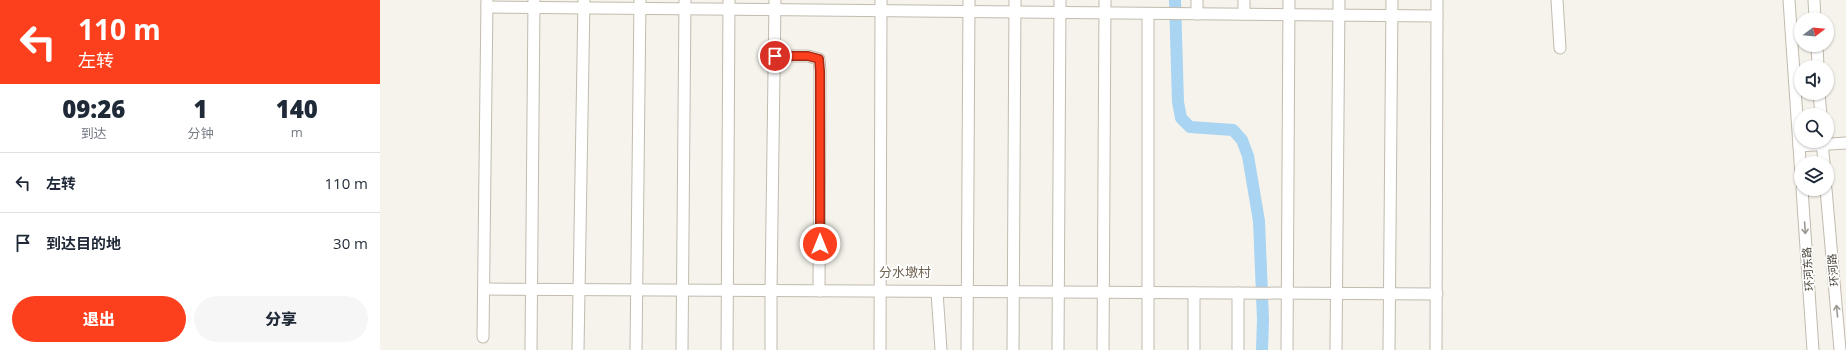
<!DOCTYPE html>
<html lang="zh">
<meta charset="utf-8">
<style>
body{margin:0;font-family:"Open Sans","Noto Sans SC",sans-serif;background:#f6f6f7;color:#1f2937;height:100vh;display:flex;flex-direction:column;font-size:15px;white-space:nowrap}
*{box-sizing:border-box;margin:0}
p{font-size:13px;color:#747a83}
.icon{flex:none;width:22px;height:22px;fill:none;stroke:currentColor;stroke-width:2;stroke-linecap:round;stroke-linejoin:round}
.map{position:relative;flex:1;overflow:hidden}
.drawer{display:flex;flex-direction:column;background:#fff;width:380px}
.drawer>*{flex:none}
.hud{background:#fc3f1d;color:#fff;overflow:hidden}
.needle{width:26px;rotate:74deg}
.tools{position:absolute;left:1414px;top:12px;display:grid;gap:8px}
.tools a{display:grid;place-items:center;width:40px;height:40px;border-radius:50%;background:#fff;box-shadow:0 1px 3px #0004;font-size:20px}
.pin{position:absolute;display:grid;place-items:center;width:34px;height:34px;color:#fff;margin:-17px;border:2px solid #fff;border-radius:50%;box-shadow:0 1px 4px #0007}
.me{position:absolute;width:44px;margin:-22px;rotate:0deg;stroke-linejoin:round;filter:drop-shadow(0 0 3px #0008)}
.turn{display:flex;align-items:center;gap:14px;height:84px;padding:0 12px;font-size:18px}
.turn .icon{width:52px;height:52px;stroke-width:2.5}
.turn b{display:block;font-size:28px;line-height:34px}
.eta{display:flex;justify-content:space-evenly;align-items:center;height:68px;text-align:center}
.eta b{font-size:24px;font-weight:800;line-height:28px}
.button{display:flex;gap:8px;margin-top:auto;padding:8px 12px}
.button a{flex:1;height:46px;border-radius:24px;background:#fc3f1d;color:#fff;font-size:16px;font-weight:800;line-height:46px;text-align:center}
.button a+a{background:#f6f6f7;color:#1f2937}
ul{padding:0;list-style:none}
li{display:flex;align-items:center;gap:12px;height:60px;padding:0 12px;border-top:1px solid #e0e1e3}
li div{flex:1}
li b{display:block;font-size:15px}
li em{font-style:normal}
main{display:flex;flex:1;min-height:0}
.map>svg:first-child{display:block}
.lines{fill:none;stroke-linecap:round;stroke-linejoin:round}
.canal{stroke:#a9d4f2;stroke-width:12}
.minor-casing{stroke:#c2bbae;stroke-width:13}
.minor{stroke:#fff;stroke-width:11}
.oneway{stroke:#9c9892}
.route-casing{stroke:#a42913;stroke-width:10}
.route{stroke:#fc3f1d;stroke-width:7}
.labels{text-anchor:middle;stroke-width:3.5;stroke-linejoin:round;paint-order:stroke}
.street-label{font-size:11px;fill:#4b4439;stroke:#fff}
.quarter-label{font-size:13px;fill:#6e6250;stroke:#fff}
</style>
<main>
<section class="drawer">
<div class="hud">
<div class="turn"><svg class="icon" aria-label="left" viewBox="0 0 24 24"><path d="M17 20v-9H6M10 6l-5 5 5 5"/></svg><div><b>110 m</b>左转</div></div>
</div>
<div class="eta">
<div><b>09:26</b><p>到达</p></div>
<div><b>1</b><p>分钟</p></div>
<div><b>140</b><p>m</p></div>
</div>
<ul>
<li><svg class="icon" aria-label="left" viewBox="0 0 24 24"><path d="M17 20v-9H6M10 6l-5 5 5 5"/></svg><div><b>左转</b></div><em>110 m</em></li>
<li><svg class="icon" aria-label="arrive" viewBox="0 0 24 24"><path d="M6 21V4h12l-3 4 3 4H6"/></svg><div><b>到达目的地</b></div><em>30 m</em></li>
</ul>
<div class="button"><a>退出</a><a>分享</a></div>
</section>
<div class="map">
<svg width="1466" height="350" viewBox="0 0 1466 350">
<rect width="100%" height="100%" fill="#f6f3ec"/>
<g class="lines">
<!-- canal -->
<polyline class="canal" points="795,0 798,102 801,118 810,127 853,130 862,140 868,156 879,221 883,320 882,350"/>
<!-- minor casing -->
<g class="minor-casing">
<g id="minor">
<polyline points="1177,0 1180,48"/>
<polyline points="1409,0 1421,176"/>
<polyline points="1434,0 1435,19"/>
<polyline points="107,7 1057,16"/>
<polyline points="768,14 768,350"/>
<polyline points="817,14 817,0"/>
<polyline points="864,14 864,0"/>
<polyline points="1437,45 1438,67"/>
<polyline points="395,56 428,56 439,59 440,71 439,291"/>
<polyline points="1439,93 1441,115"/>
<polyline points="1442,141 1444,163"/>
<polyline points="1419,146 1466,143"/>
<polyline points="1422,189 1433,350"/>
<polyline points="1446,189 1460,350"/>
<polyline points="104,289 1057,294"/>
<polyline points="557,292 561,350"/>
<polyline points="103,337 107,0"/>
<polyline points="151,350 154,0"/>
<polyline points="198,350 204,0"/>
<polyline points="256,350 260,0"/>
<polyline points="302,350 305,0"/>
<polyline points="347,350 349,0"/>
<polyline points="391,350 391,291 395,0"/>
<polyline points="500,350 501,0"/>
<polyline points="587,350 589,0"/>
<polyline points="633,350 635,0"/>
<polyline points="678,350 680,0"/>
<polyline points="723,350 725,0"/>
<polyline points="814,350 814,293"/>
<polyline points="858,350 858,293"/>
<polyline points="907,350 909,0"/>
<polyline points="956,350 959,0"/>
<polyline points="1009,350 1012,0"/>
<polyline points="1056,350 1057,0"/>
</g>
</g>
<!-- minor -->
<use href="#minor" class="minor"/>
</g>
<!-- one-way arrows -->
<defs><path id="oneway-shaft" d="M-6 0H5M1.5-3L5.5 0L1.5 3" fill="none" stroke-width="1.6" stroke-linecap="round" stroke-linejoin="round"/></defs>
<g class="oneway">
<use href="#oneway-shaft" transform="translate(1425 228) rotate(86)"/>
<use href="#oneway-shaft" transform="translate(1457 311) rotate(-95)"/>
</g>
<g class="lines">
<!-- route casing -->
<g class="route-casing">
<polyline id="route" points="395,56 428,56 439,59 440,71 440,244"/>
</g>
<!-- route -->
<use href="#route" class="route"/>
</g>
<g class="labels">
<!-- street labels -->
<g class="street-label">
<text transform="translate(1428 269) rotate(-94)" y="4">环河东路</text>
<text transform="translate(1453 270) rotate(-95)" y="4">环河路</text>
</g>
<!-- quarter labels -->
<g class="quarter-label">
<text x="525" y="277">分水墩村</text>
</g>
</g>
</svg>
<div class="tools">
<a><svg class="needle" viewBox="-14 -14 28 28"><path d="M0-13l5 13h-10z" fill="#e53935"/><path d="M0 13l5-13h-10z" fill="#747a83"/></svg></a>
<a><svg class="icon" aria-label="sound" viewBox="0 0 24 24"><path d="M4 9h4l5-4v14l-5-4H4zM17 9q2 3 0 6"/></svg></a>
<a><svg class="icon" aria-label="search" viewBox="0 0 24 24"><circle cx="10" cy="10" r="6"/><path d="M15 15l6 6"/></svg></a>
<a><svg class="icon" aria-label="layers" viewBox="0 0 24 24"><path d="M12 4l9 5-9 5-9-5zM3 14l9 5 9-5"/></svg></a>
</div>
<div class="pin" style="left:395px;top:56px;background:#d93025"><svg class="icon" aria-label="arrive" viewBox="0 0 24 24"><path d="M6 21V4h12l-3 4 3 4H6"/></svg></div>
<svg class="me" style="left:440px;top:244px" viewBox="-20 -20 40 40"><circle r="17" fill="#fc3f1d" stroke="#fff" stroke-width="3"/><path d="M0-11L8 9 0 5-8 9z" fill="#fff"/></svg>
</div>
</main>
